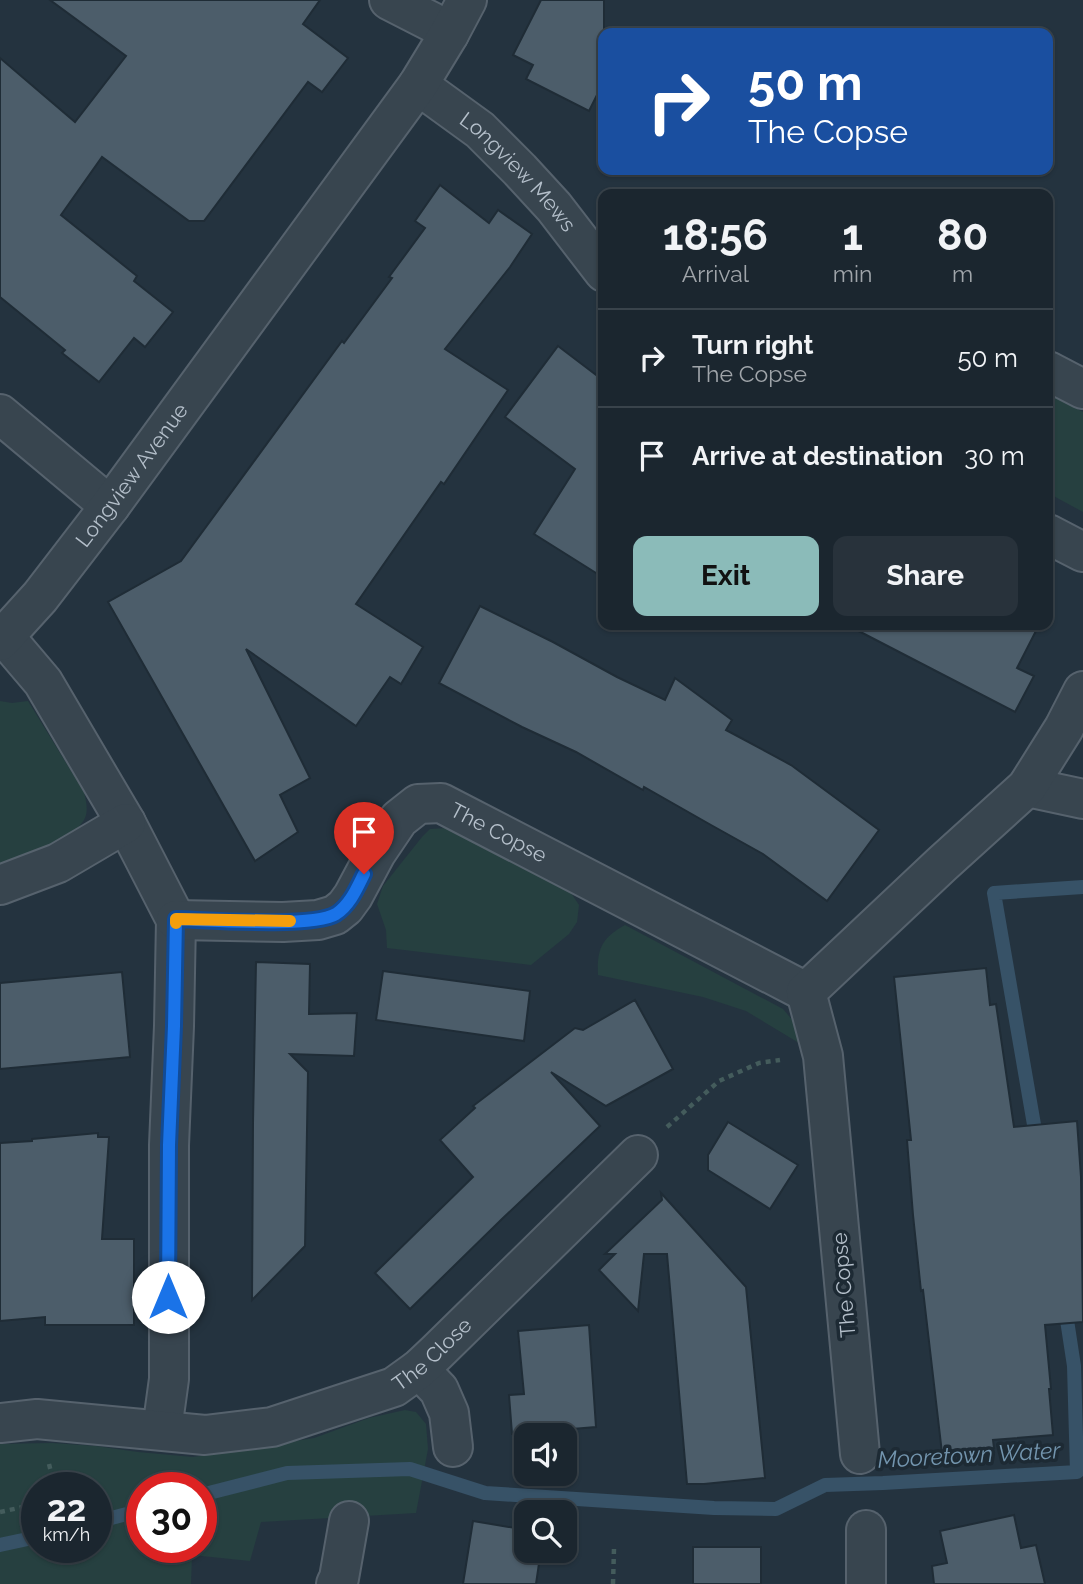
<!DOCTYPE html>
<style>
body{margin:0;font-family:Raleway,sans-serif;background:#28323b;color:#f1f3f6;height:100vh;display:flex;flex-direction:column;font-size:26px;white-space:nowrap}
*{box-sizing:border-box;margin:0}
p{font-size:23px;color:#a0a5aa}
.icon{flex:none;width:38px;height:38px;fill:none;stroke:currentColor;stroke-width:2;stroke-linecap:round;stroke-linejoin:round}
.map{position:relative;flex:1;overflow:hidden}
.details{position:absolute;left:598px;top:189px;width:455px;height:441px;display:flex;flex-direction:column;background:#1b262f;border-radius:14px;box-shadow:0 2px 5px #0004,0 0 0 2px #39434b}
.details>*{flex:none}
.banner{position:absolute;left:598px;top:28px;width:455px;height:147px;border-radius:14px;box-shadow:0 2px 5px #0004,0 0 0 2px #39434b;background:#1a4fa0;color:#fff;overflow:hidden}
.buttons{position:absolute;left:514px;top:1423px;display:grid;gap:14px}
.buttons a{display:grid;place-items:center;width:63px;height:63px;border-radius:14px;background:#1b262f;box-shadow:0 2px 5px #0004,0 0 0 2px #39434b;font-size:35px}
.speed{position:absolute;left:21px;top:1472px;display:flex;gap:14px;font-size:35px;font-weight:700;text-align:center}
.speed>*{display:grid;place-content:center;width:91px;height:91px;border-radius:50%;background:#1b262f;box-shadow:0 2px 5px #0004,0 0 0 2px #39434b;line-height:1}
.speed small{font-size:18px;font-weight:400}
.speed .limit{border:10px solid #d22;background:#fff;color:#111}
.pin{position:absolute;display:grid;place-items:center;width:60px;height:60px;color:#fff;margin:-72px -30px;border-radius:50% 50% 50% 0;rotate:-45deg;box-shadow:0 0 7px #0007}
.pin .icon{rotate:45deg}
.me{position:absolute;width:77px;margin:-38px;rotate:0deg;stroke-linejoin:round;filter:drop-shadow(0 0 5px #0008)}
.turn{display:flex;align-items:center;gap:24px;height:147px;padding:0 35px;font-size:32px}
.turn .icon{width:91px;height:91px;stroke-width:2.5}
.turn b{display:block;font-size:49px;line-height:60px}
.eta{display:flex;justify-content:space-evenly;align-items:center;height:119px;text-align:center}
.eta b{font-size:42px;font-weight:700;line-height:49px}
.cta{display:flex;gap:14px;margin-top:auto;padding:14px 35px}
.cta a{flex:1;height:80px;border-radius:14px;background:#8bbbb9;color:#111;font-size:28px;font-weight:700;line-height:80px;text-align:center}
.cta a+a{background:#28323b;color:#f1f3f6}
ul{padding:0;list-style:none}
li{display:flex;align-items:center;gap:21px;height:98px;padding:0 35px;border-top:2px solid #39434b}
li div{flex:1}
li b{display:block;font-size:26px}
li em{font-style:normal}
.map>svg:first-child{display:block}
.green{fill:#264040;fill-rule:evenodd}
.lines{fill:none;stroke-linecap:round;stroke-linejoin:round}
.stream{stroke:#375267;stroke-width:14}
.building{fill:#4c5d6a;stroke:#1f2c36;stroke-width:2}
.minor-casing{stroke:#56626d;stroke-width:42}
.path{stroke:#445c5c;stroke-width:4.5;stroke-dasharray:5 5;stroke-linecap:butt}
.minor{stroke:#38454f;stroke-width:38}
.route-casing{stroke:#114b97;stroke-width:18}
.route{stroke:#1a73e8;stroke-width:12}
.slow{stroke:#f59e0b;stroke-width:12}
.labels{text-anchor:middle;stroke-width:7;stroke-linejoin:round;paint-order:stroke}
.street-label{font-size:21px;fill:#b4bfca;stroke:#1d2a34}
.water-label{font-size:23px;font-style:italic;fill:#7395ae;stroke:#1d2a34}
</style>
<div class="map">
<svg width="1083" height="1584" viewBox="0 0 1083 1584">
<rect width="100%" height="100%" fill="#24333f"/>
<!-- green -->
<g class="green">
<polygon points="1048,394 1083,412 1083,512 1048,493"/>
<path d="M0 701 12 703 28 701 84 792C86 801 89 811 84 820 69 844 26 857 0 863Z"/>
<polygon points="447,828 569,890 579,905 577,922 569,934 531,965 387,948 386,930 377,904 383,886 422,837 430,829"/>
<path d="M625 925 783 1009 794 1022 799 1043 746 1011 703 997 598 975C597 950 601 938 625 925Z"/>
<path d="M405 1410 416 1412 426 1424 428 1449 416 1513 261 1522 250 1561 192 1555 191 1584H0V1444L52 1443 96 1446 138 1452 193 1457 314 1438 369 1418ZM37 1488H96V1547H37ZM142 1488H201V1547H142Z"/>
</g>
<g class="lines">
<!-- stream -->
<g class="stream">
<polyline points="1037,1142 994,893 1083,887"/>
<polyline points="201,1495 287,1473 410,1469 485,1493 714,1508 776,1509 825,1485 883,1483 1077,1472 1074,1366 1065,1307"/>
<polyline points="96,1522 142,1510"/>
<polyline points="0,1545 37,1537"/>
</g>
</g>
<!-- building -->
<g class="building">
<polygon points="50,0 320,0 303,24 348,58 322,92 308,82 204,221 189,221 102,157 61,215 137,276 134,281 173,312 145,347 134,338 99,382 62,353 65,350 0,297 0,58 75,122 126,56"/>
<polygon points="541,0 604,0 604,81 589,111 526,79 533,65 513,55"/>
<polygon points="440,185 489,223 498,210 532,234 510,267 445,349 508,390 444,484 441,482 356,604 423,647 401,684 390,677 356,726 246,649 310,778 280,795 298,832 255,861 108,602 181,561 342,341 344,343 392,278 389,277 425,228 415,221"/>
<polygon points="558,346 604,381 604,578 534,534 575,469 505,417"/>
<polygon points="480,606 553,642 617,677 665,700 675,678 732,720 726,730 791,765 879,830 827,901 763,854 711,825 644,787 643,790 576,752 522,727 439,683"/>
<polygon points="847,625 1039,625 1017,668 1034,676 1015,712"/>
<polygon points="256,962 310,964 309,1014 357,1013 354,1056 290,1054 308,1072 305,1246 252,1300 253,1123"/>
<polygon points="986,968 990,1005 996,1004 1014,1127 1077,1121 1081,1177 1083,1322 1045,1325 1051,1389 1049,1389 1053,1435 993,1440 994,1448 942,1453 923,1290 921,1291 913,1215 907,1140 911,1140 894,977"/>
<polygon points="383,971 530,991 524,1041 376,1020"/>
<polygon points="122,972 130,1057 0,1069 0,983"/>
<polygon points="635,1000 673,1069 606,1106 551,1072 600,1126 503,1218 410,1309 375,1273 473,1177 440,1140 475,1108 473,1106 575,1028 583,1030"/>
<polygon points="728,1122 798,1165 770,1209 708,1170 708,1155"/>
<polygon points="98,1133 98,1137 109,1137 102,1239 134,1239 134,1325 45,1325 45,1317 0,1321 0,1143 32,1141 32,1139"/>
<polygon points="661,1193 746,1287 765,1478 704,1484 687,1484 667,1254 644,1254 638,1311 599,1270 615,1254 605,1254 662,1200"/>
<polygon points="589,1325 596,1427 512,1434 509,1395 524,1394 518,1331"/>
<polygon points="1014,1515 1021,1548 1036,1545 1045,1584 934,1584 932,1566 947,1563 940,1531"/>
<polygon points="473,1521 527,1530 527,1550 541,1550 536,1584 463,1584"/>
<rect x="693" y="1547" width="68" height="37"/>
</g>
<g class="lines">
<!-- minor casing -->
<g class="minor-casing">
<g id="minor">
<polyline points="389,0 432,22 449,34"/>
<path id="s1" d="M418 85 480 130 520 170 554 207 604 272"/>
<polyline points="1048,371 1083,389"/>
<polyline points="0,414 110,506"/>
<polyline points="1048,534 1083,552"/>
<polyline points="4,636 43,682 126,823 176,920 174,1026 169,1145 169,1379 162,1430"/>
<path id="s2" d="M0 641 40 597 110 506 418 85 449 34 467 0"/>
<polyline points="1027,787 1083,799"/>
<polyline points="0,885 58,863 126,823"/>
<path id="s3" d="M176 920 283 922 318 920 335 915 345 907 353 896 376 853 399 819 418 804 441 803 806 992"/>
<polyline points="419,1369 439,1390 449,1413 453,1447"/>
<path id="s4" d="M0 1423 37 1419 205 1435 272 1427 394 1387 419 1369 437 1352 638 1155"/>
<polyline points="860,1454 823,1056 806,992 942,864 1027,787 1064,728 1083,691"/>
<polyline points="336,1584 339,1578 349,1521"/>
<polyline points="866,1584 866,1530"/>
</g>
</g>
<!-- path -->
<g class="path">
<polyline points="667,1127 719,1081 759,1063 780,1060"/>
<polyline points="49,1464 55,1488"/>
<polyline points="0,1512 37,1504"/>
<polyline points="613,1584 614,1548"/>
</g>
<!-- minor -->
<use href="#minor" class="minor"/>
</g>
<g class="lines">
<!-- route casing -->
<g class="route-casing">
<path id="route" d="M168 1297 169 1145 174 1026 176 919C208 920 313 928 336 914 350 905 357 888 364 874"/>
</g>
<!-- route -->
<use href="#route" class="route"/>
<!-- slow -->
<polyline class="slow" points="176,923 176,919 290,921"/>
</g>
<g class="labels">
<!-- street labels -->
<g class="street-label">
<text dy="7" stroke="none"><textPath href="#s1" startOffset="133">Longview Mews</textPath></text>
<text dy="7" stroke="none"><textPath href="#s2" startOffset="212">Longview Avenue</textPath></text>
<text dy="7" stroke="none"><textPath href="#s3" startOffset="388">The Copse</textPath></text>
<text transform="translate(844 1285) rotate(-95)" y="7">The Copse</text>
<text dy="7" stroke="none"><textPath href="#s4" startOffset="452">The Close</textPath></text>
</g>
<!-- water labels -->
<g class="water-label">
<text transform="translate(969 1455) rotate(-3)" y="8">Mooretown Water</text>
</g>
</g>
</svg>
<div class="buttons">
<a><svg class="icon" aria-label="sound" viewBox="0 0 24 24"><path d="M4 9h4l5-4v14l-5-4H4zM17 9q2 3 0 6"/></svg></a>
<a><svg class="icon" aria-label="search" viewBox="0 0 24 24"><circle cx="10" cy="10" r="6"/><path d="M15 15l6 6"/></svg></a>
</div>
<div class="speed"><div>22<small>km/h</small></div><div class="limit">30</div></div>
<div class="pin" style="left:364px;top:874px;background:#d93025"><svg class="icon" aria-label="arrive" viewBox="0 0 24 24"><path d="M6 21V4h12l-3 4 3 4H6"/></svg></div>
<svg class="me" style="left:168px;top:1297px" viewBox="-20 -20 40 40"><circle r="19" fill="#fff"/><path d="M0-13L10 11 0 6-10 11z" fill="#1a73e8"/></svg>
<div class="banner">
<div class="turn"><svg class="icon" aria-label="right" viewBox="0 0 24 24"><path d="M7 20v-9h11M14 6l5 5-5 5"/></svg><div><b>50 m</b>The Copse</div></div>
</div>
<section class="details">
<div class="eta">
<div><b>18:56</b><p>Arrival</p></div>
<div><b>1</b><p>min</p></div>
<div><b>80</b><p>m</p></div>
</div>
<ul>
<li><svg class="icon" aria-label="right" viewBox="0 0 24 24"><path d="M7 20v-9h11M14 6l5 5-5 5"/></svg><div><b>Turn right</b><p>The Copse</p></div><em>50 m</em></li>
<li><svg class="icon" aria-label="arrive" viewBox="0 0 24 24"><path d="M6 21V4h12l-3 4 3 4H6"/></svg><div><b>Arrive at destination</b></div><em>30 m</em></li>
</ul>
<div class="cta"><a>Exit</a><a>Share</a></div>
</section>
</div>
